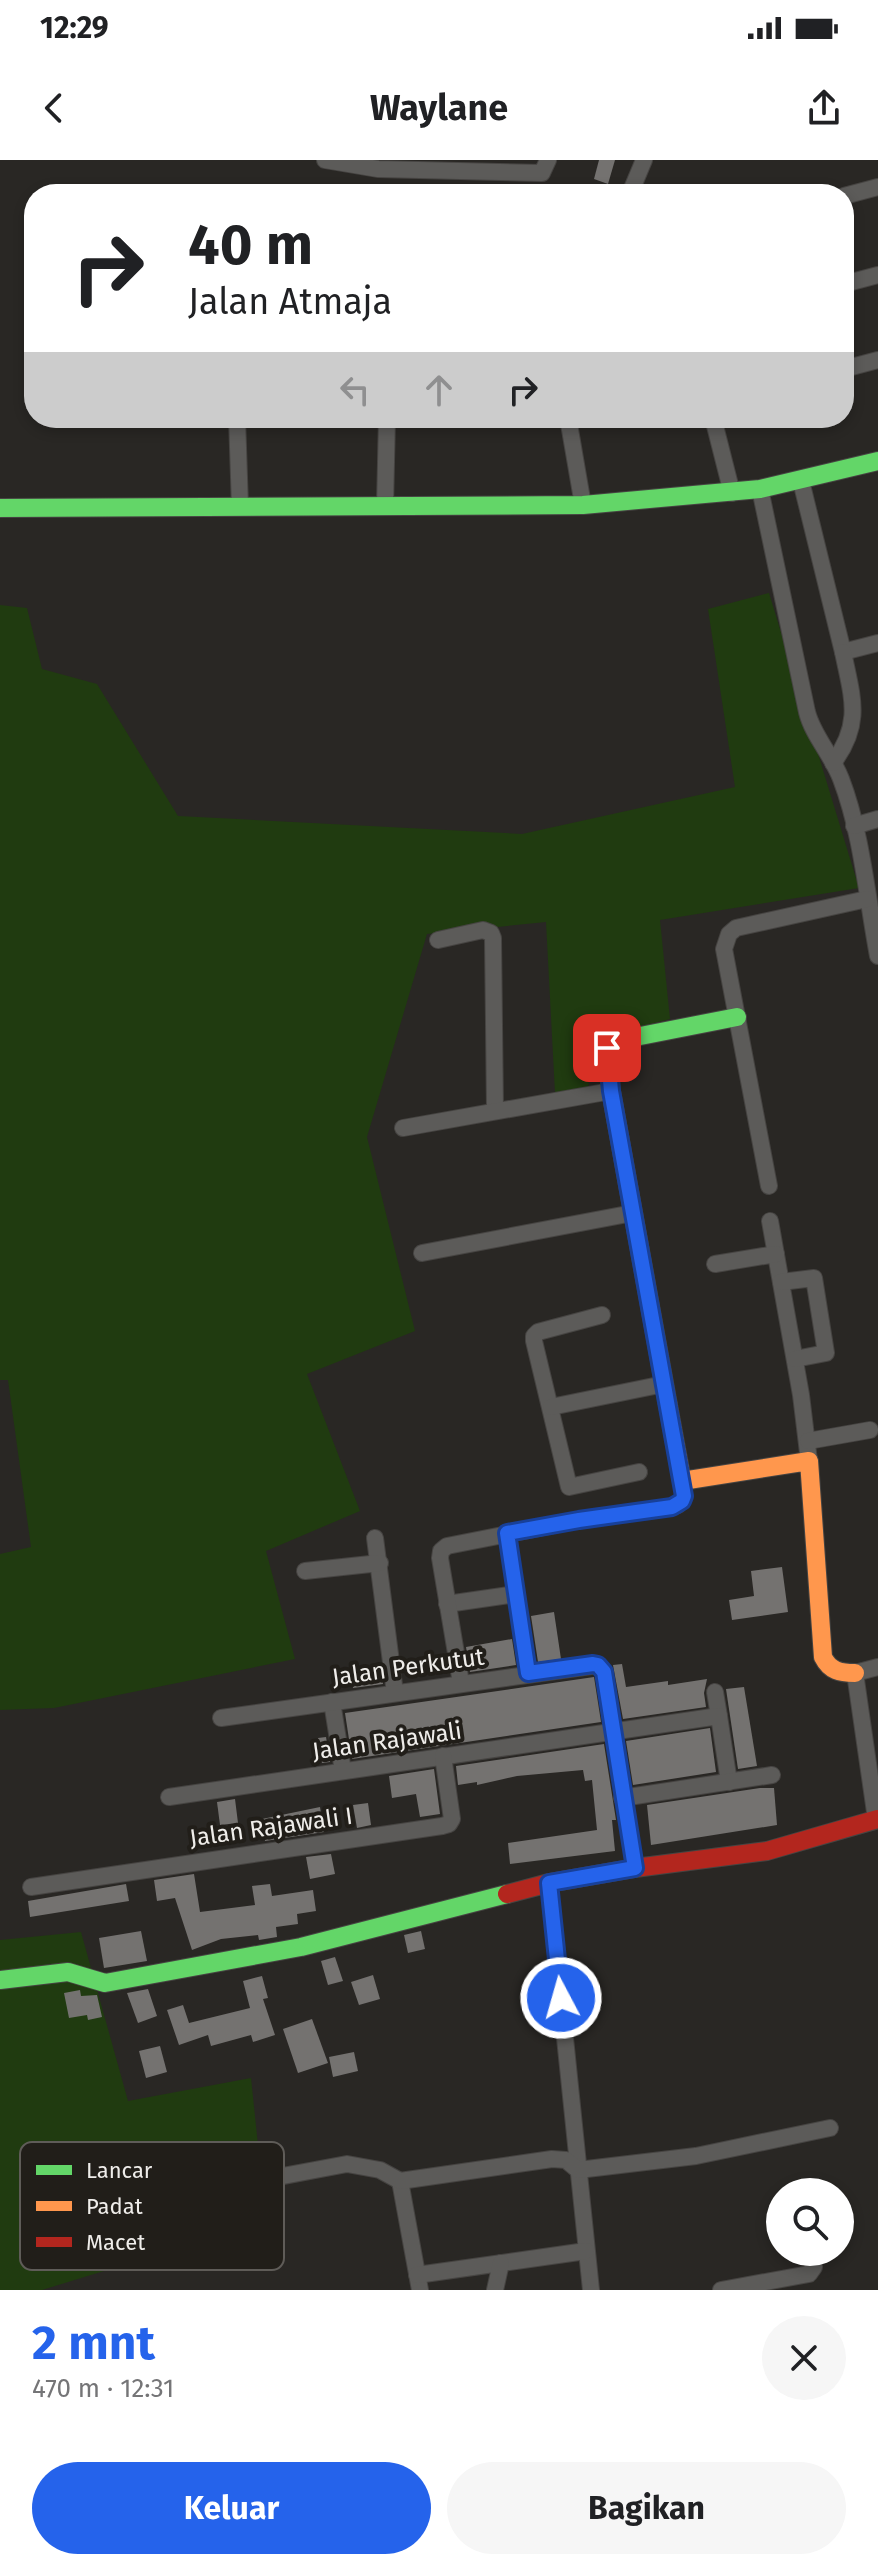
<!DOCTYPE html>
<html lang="id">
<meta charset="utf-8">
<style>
body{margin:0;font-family:"Fira Sans",sans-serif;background:#f6f6f6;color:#202124;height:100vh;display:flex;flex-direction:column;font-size:30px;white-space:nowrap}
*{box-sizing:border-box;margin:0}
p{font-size:26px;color:#757577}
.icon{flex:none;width:44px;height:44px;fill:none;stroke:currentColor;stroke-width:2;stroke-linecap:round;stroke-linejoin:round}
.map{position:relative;height:2130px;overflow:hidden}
.sheet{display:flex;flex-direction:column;background:#fff;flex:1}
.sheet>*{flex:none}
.hud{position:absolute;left:24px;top:24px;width:830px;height:244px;border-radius:32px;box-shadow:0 4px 12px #0003;background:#fff;color:#202124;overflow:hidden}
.buttons{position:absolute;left:766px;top:2018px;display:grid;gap:16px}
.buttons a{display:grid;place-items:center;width:88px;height:88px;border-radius:50%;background:#fff;box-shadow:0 4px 12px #0003;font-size:40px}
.pin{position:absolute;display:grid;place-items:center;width:68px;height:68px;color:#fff;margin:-34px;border-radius:16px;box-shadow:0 4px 12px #0006}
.me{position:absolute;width:88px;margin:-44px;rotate:354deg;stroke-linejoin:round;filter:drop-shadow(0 0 6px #0008)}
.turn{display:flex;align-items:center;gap:28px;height:168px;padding:0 32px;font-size:36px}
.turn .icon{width:104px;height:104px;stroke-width:2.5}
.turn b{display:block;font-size:56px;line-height:68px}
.lanes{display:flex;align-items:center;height:76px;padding:0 32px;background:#0003;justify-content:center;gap:40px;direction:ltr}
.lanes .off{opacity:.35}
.round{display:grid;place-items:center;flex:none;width:84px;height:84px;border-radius:42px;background:#f6f6f6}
.summary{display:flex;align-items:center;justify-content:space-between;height:136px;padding:0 32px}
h1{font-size:48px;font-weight:700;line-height:60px;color:#2563eb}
.button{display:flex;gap:16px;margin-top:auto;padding:16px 32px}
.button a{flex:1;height:92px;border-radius:48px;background:#2563eb;color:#fff;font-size:32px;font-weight:700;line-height:92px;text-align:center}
.button a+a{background:#f6f6f6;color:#202124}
.status{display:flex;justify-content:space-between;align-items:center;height:56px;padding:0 40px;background:#fff;direction:ltr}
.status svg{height:22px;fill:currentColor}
header{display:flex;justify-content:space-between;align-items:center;height:104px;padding:0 32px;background:#fff;font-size:36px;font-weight:700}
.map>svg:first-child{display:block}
.green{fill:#203b10}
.building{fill:#747270}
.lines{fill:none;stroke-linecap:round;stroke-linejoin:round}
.street-casing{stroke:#464442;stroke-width:18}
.fast-casing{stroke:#464442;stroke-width:20}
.slow-casing{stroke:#464442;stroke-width:20}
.jam-casing{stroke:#464442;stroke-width:20}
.street{stroke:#5c5b59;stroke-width:16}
.fast{stroke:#63d668;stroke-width:18}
.slow{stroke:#ff974d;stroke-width:18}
.jam{stroke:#b3261e;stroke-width:18}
.route-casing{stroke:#184099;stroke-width:20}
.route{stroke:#2563eb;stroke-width:14}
.labels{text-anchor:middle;stroke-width:8;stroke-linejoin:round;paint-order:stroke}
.street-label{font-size:24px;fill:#efedea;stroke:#211e19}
.key{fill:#211e19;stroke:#5f5c58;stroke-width:2}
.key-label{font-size:22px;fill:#efedea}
</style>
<div class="status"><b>12:29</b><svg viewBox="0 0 49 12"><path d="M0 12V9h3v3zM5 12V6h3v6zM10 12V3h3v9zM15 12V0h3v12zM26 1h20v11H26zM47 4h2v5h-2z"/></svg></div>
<header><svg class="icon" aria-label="back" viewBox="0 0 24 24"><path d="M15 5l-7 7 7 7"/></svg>Waylane<svg class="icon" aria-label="share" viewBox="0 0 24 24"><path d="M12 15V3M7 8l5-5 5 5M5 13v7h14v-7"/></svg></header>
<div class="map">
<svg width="878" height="2130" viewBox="0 0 878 2130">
<rect width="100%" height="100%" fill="#292724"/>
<!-- green -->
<g class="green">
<polygon points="769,433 859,728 660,760 670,859 585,881 589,927 555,933 546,762 427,774 367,977 415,1171 307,1214 360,1351 266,1391 295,1499 54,1548 0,1550 0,1394 31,1387 8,1220 0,1220 0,445 27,448 42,509 97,524 178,656 522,674 735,627 708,449"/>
<polygon points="81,1772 128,1941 251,1918 258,1985 137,2006 153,2096 42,2130 0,2130 0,1780"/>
</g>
<!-- building -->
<g class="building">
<polygon points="599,0 615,0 608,24 594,19"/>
<polygon points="782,1407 788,1452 732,1460 729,1440 754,1436 751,1411"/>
<polygon points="554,1452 561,1499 538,1502 531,1456"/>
<polygon points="512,1479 516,1505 470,1512 466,1487"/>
<polygon points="380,1504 383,1524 353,1528 350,1508"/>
<polygon points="622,1504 626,1527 668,1521 668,1525 707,1519 704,1533 706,1547 623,1559 613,1505"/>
<polygon points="594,1517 601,1562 352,1599 345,1553"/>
<polygon points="744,1527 757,1606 738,1609 726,1529"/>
<polygon points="710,1568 716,1612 633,1625 626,1581"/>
<polygon points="326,1577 330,1602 322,1603 318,1578"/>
<polygon points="604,1584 616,1660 612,1660 615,1691 510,1704 508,1683 597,1670 592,1620 585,1621 583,1610 517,1616 477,1625 477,1622 458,1625 456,1606"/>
<polygon points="434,1609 440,1654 420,1657 416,1634 392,1638 389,1616"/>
<polygon points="760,1628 774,1628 777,1665 651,1685 647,1645"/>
<polygon points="235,1639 238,1663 220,1665 217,1642"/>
<polygon points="368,1643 371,1665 357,1668 353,1645"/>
<polygon points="320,1647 324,1672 265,1681 262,1659"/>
<polygon points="331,1694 335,1714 310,1719 306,1697"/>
<polygon points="194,1714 200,1752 255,1745 252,1726 270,1724 272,1736 313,1730 316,1751 297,1754 298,1764 276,1767 277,1777 259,1780 258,1775 221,1779 192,1790 175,1738 157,1741 154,1720"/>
<polygon points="126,1724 129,1741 30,1757 28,1741"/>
<polygon points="141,1771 147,1801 104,1808 99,1778"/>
<polygon points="421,1771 425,1789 408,1793 404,1775"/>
<polygon points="335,1797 343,1821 328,1825 321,1801"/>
<polygon points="373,1815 380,1839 359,1845 351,1822"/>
<polygon points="262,1816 268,1838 263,1839 275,1875 253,1882 251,1875 211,1886 208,1875 179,1885 167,1850 183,1845 189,1863 250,1848 243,1821"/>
<polygon points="148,1829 157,1856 138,1863 127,1833"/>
<polygon points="80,1830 81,1836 97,1835 102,1857 88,1860 87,1855 69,1858 64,1833"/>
<polygon points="312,1859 328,1903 298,1913 283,1869"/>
<polygon points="160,1886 167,1912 146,1918 139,1891"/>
<polygon points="354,1892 358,1911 333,1917 329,1897"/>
</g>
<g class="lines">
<!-- street casing -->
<g class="street-casing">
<g id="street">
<polyline points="325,0 378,9 542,13 548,0"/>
<polyline points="631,31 644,0"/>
<polyline points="844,36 878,27"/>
<polyline points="844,124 878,115"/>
<polyline points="844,209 878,200"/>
<polyline points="237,258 240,347"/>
<polyline points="568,258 583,345"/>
<polyline points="713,258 732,333"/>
<polyline points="801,321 843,492 878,483"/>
<path d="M760 329 807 552C813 576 832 595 841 619 862 674 867 738 878 796"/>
<polyline points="385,346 387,258"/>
<path d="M833 603C863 563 852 537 843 492"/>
<polyline points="854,666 878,659"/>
<polyline points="438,780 483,770 491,773 493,778 495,951"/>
<polyline points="403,968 611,931"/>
<polyline points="769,1026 724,789 729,774 736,768 867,739"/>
<polyline points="770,1061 801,1235 809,1301"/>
<polyline points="422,1093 633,1053"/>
<polyline points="715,1104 776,1094"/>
<polyline points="781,1122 814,1118 826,1193 795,1199"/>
<polyline points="602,1155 538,1172 534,1176 534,1181 569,1327 639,1312"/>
<polyline points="551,1247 664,1224"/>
<polyline points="808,1281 870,1270"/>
<polyline points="507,1373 528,1513"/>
<polyline points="375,1378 395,1533"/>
<polyline points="305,1411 380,1403"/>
<polyline points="447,1444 516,1434"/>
<polyline points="461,1523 440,1398 441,1391 447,1386 579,1360 672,1347 678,1345 684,1336 682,1321"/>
<polyline points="715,1532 719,1556"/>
<polyline points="332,1542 343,1611"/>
<polyline points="221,1558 598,1505 604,1512 635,1708"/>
<polyline points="169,1637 719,1556 729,1622"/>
<polyline points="622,1638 772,1615"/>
<polyline points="876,1659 855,1513 878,1507"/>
<polyline points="549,1723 591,2130"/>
<polyline points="31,1727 442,1666 449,1664 452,1659 443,1596"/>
<polyline points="400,2021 420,2130"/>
<polyline points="166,2038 347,2004 380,2010 400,2021 552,1999 566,2000 578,2010 696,1996 830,1968"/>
<polyline points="417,2115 586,2091"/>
<polyline points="495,2130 501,2103"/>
<polyline points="721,2130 809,2114 814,2107 811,2092"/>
</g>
</g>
<!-- fast casing -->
<g class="fast-casing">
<g id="fast">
<polyline points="0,348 583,345 760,329 878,301"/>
<polyline points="668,1245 611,931 607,888 615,881 737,857"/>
<polyline points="0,1820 68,1812 105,1823 301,1787 507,1734"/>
</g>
</g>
<!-- slow casing -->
<g class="slow-casing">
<path id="slow" d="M668 1245 682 1321 809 1301 823 1497C830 1511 840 1513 855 1513"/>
</g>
<!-- jam casing -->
<g class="jam-casing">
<polyline id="jam" points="507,1734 549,1723 635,1708 767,1691 878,1659"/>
</g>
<!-- street -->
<use href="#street" class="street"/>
<!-- fast -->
<use href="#fast" class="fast"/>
<!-- slow -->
<use href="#slow" class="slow"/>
<!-- jam -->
<use href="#jam" class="jam"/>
</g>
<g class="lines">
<!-- route casing -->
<g class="route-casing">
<polyline id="route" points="561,1838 549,1723 635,1708 604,1512 598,1505 593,1504 528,1513 507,1373 579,1360 672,1347 682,1341 684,1336 611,931 607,888"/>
</g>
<!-- route -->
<use href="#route" class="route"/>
</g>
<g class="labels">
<!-- street labels -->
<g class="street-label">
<text transform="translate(408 1507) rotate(-8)" y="8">Jalan Perkutut</text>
<text transform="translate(387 1581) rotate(-8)" y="8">Jalan Rajawali</text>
<text transform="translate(271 1667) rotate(-8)" y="8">Jalan Rajawali I</text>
</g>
</g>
<!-- legend -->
<rect x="20" y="1982" width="264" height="128" rx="12" class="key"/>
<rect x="36" y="2005" width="36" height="10" fill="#63d668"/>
<rect x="36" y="2041" width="36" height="10" fill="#ff974d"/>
<rect x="36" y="2077" width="36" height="10" fill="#b3261e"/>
<g class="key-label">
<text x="86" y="2018">Lancar</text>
<text x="86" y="2054">Padat</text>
<text x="86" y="2090">Macet</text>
</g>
</svg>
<div class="buttons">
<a><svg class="icon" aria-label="search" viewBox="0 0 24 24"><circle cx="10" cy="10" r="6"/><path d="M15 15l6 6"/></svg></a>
</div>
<div class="pin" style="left:607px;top:888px;background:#d93025"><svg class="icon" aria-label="arrive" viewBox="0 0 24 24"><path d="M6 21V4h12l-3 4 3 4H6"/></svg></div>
<svg class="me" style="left:561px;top:1838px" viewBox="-20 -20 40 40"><circle r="17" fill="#2563eb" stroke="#fff" stroke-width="3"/><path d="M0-11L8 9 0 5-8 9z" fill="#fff"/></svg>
<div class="hud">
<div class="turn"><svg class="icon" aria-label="right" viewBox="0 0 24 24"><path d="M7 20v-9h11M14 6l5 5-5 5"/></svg><div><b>40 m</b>Jalan Atmaja</div></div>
<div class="lanes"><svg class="icon off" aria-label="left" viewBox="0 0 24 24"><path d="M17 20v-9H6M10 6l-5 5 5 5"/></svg><svg class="icon off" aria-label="ahead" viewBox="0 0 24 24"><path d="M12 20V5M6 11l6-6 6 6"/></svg><svg class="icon" aria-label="right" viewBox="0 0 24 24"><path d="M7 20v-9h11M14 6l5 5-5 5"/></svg></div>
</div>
</div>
<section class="sheet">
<div class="summary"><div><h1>2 mnt</h1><p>470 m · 12:31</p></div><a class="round"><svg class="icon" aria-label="close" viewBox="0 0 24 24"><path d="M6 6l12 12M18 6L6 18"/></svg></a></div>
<div class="button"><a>Keluar</a><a>Bagikan</a></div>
</section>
